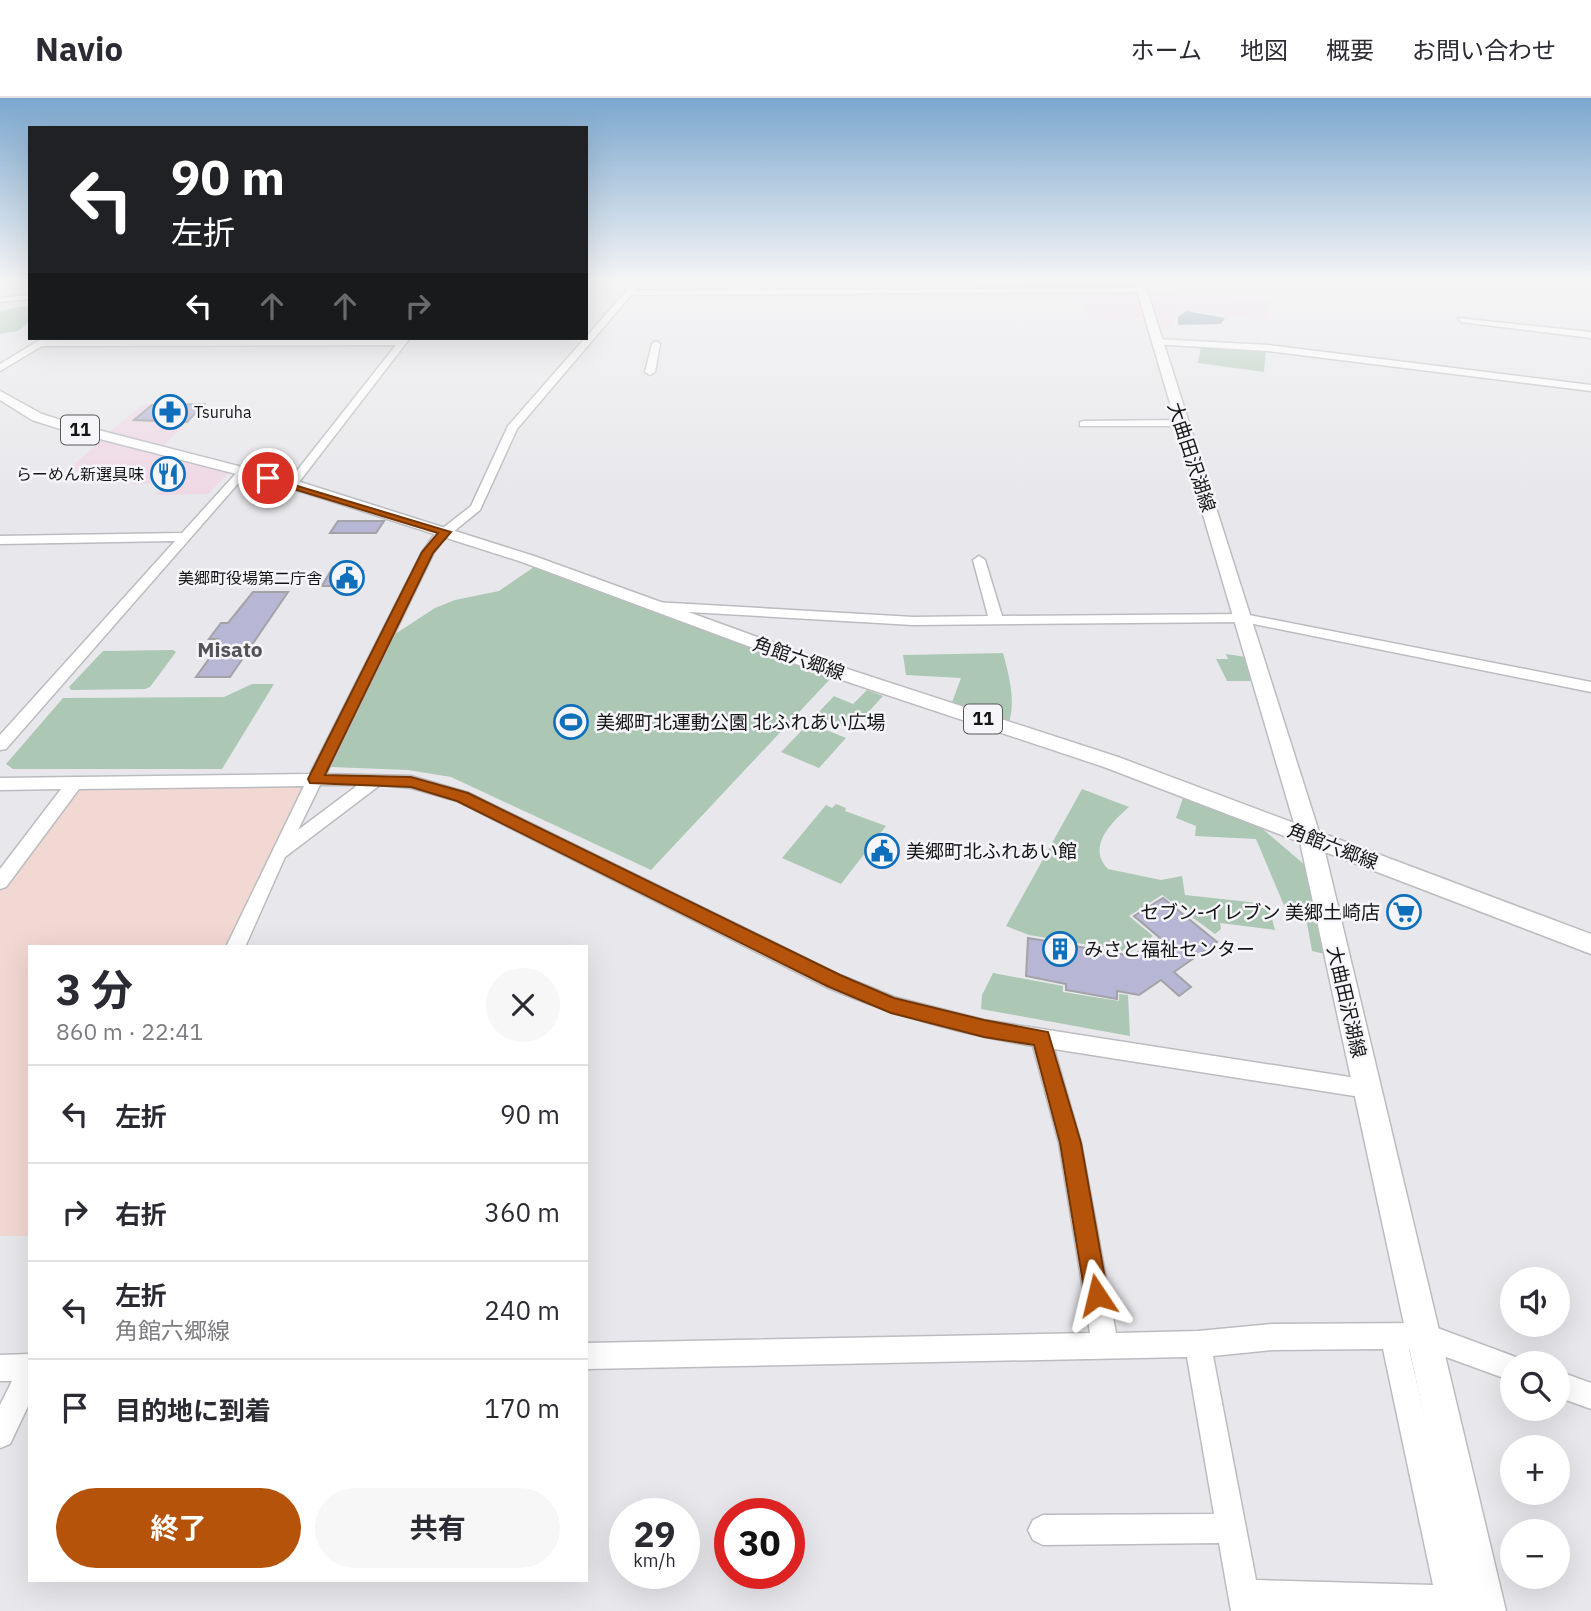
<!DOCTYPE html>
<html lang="ja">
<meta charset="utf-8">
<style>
body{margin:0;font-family:"IBM Plex Sans","Noto Sans JP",sans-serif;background:#f7f7f7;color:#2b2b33;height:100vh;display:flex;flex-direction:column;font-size:26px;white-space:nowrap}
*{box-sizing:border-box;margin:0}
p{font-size:23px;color:#7c7c81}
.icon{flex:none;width:38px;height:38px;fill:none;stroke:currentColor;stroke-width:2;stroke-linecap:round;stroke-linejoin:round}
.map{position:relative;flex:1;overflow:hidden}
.side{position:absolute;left:28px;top:847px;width:560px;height:637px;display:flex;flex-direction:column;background:#fff;border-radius:0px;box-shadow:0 7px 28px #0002}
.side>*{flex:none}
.hud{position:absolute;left:28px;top:28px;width:560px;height:214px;border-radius:0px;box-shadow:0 7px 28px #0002;background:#202124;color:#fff;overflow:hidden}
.fabs{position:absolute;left:1500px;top:1169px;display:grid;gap:14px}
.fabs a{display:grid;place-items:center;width:70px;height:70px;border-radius:50%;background:#fff;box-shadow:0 7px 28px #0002;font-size:35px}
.speed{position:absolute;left:609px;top:1400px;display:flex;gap:14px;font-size:35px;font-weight:700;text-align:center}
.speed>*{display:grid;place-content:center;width:91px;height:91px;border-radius:50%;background:#fff;box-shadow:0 7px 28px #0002;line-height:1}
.speed small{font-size:18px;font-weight:400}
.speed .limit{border:10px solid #d22;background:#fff;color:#111}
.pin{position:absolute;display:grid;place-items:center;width:60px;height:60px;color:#fff;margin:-30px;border:4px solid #fff;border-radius:50%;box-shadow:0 2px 7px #0007}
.me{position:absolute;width:77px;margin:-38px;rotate:350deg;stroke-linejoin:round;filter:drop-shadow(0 0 5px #0008)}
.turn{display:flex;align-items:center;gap:24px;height:147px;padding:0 28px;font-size:32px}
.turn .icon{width:91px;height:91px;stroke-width:2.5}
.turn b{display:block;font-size:49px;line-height:60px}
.lanes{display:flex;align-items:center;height:66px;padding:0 28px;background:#0003;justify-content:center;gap:35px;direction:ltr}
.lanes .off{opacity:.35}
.round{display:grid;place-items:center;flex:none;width:74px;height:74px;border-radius:37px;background:#f7f7f7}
.summary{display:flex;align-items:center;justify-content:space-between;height:119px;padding:0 28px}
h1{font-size:42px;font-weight:700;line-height:52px}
.button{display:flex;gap:14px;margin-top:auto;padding:14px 28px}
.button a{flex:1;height:80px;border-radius:42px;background:#b45309;color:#fff;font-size:28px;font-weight:700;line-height:80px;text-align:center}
.button a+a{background:#f7f7f7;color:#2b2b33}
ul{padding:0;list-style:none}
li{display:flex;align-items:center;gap:21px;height:98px;padding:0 28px;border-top:2px solid #e1e1e2}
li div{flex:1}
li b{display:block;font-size:26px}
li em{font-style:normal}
header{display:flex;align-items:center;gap:42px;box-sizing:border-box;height:98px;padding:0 35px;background:#fff;border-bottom:2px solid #e1e1e2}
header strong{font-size:33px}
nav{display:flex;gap:38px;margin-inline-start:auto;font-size:24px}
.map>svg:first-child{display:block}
.commercial{fill:#eed8e4}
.education{fill:#f2d8d3}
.green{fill:#adc7b5}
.forest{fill:#a5c2ae}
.water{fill:#7994a7}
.building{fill:#b7b7d5;stroke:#a3a3a7;stroke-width:2}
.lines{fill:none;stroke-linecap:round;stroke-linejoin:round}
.minor-casing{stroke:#bcbcc0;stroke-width:3}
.major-casing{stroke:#bcbcc0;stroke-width:3}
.minor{fill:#fff;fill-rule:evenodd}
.major{fill:#fff;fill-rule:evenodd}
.route{fill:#b45309;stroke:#753606;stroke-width:2}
.labels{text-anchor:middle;stroke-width:5;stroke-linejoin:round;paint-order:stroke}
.far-poi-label{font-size:16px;fill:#151516;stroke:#f6f6fa;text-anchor:end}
.shield{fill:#f6f6fa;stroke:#58585a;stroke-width:2}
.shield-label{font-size:18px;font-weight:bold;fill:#151516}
.street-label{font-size:19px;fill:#151516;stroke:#f6f6fa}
.poi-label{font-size:19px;fill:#151516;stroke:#f6f6fa;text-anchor:start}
.far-district-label{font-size:21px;font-weight:bold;fill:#545457;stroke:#f6f6fa}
</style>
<header>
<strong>Navio</strong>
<nav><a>ホーム</a><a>地図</a><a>概要</a><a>お問い合わせ</a></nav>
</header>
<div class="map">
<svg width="1591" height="1513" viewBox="0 0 1591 1513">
<rect width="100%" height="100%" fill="#e8e8ec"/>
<!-- commercial -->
<g class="commercial">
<polygon points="1146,192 1270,202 1268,221 1179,212 1171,227 1154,228"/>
<polygon points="1072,194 1137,194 1142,220 1091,221"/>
<polygon points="144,306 207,306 164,347 109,334"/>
<polygon points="102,342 229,375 208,396 156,397 167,385 131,386 143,372 67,373"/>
</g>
<!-- education -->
<polygon class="education" points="309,686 228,849 30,849 30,1138 0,1138 0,790 76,689"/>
<!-- green -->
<g class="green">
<polygon points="1201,248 1266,252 1264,274 1198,265"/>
<polygon points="534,469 832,579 651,772 451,679 408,672 331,669 392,538 435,510 455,502 499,493"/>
<polygon points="173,552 176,554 150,589 145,591 71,592 69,589 103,553"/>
<path d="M1003 555C1009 577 1016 603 1009 625L951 607 961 580 906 577 903 557Z"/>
<polygon points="1226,556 1246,559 1252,583 1227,583 1216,561 1228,561"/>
<polygon points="252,586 274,586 222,671 13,671 6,666 63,600 224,599"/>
<polygon points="867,592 883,598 852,632 816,617 834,598 853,606"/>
<polygon points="809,625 846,640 819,670 781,654"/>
<path d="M1082 691 1129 709C1112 724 1086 749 1108 771L1161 782 1182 778 1185 797 1268 806 1275 832 1220 825 1221 831 1215 836 1162 797 1129 818 1153 838 1131 854 1029 837 1006 828Z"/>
<polygon points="1183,700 1259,728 1305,767 1325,856 1312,853 1306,820 1288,817 1256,741 1195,738 1196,728 1176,720"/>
<polygon points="836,706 846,710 845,713 886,728 841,786 782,760 826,707 832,710"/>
<polygon points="993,875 1063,888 1063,894 1119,903 1119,896 1128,897 1130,938 981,911 982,897"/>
</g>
<!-- forest -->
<polygon class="forest" points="30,207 30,223 18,233 0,236 0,213"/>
<!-- water -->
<polygon class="water" points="1186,213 1225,220 1221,226 1178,227 1178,219"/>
<!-- building -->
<g class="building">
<polygon points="204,306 187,324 134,322 152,307"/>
<polygon points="338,423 384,423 376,435 330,435"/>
<polygon points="333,469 354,469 351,473 363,473 354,488 322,488"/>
<polygon points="253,494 288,494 230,579 196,579 216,551 211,551 218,541 209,541 221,525 228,525"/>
<polygon points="1163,800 1217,844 1174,874 1191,889 1179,898 1161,882 1139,897 1117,893 1117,901 1066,892 1066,886 1026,878 1028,840 1132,858 1160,840 1134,818"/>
</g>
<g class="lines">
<!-- minor casing -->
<g class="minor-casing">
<g id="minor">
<path d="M635 183H643L635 193 1141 190 1145 192 1141 194 631 197 517 331 480 412 442 443 434 454 326 676 411 678 469 695 840 877 894 899 984 922 1375 983 1378 990 1375 997 1367 1000 1054 951 1081 1045 1116 1235 1198 1233 1273 1226 1424 1225 1521 1261 1523 1265H1512V1283L1424 1251H1409L1469 1513H1231L1219 1445 1043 1447 1033 1442 1028 1432 1033 1422 1043 1417 1214 1416 1187 1259 586 1271V1245L1090 1235 1059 1045 1033 948C959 936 895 918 826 889L457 703 411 690 380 687 285 759 245 849H226L304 688 79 691 6 789 0 791V771L61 691 0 692V680L310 676 422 454 434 437 471 408 508 328ZM320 687H358L298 732ZM1383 1251 1433 1487 1256 1482 1213 1258 1273 1252Z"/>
<polygon points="1579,183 1588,183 1591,186 1591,192"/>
<polygon points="30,197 30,201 0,204 0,200"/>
<polygon points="1458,220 1591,234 1591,240 1461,224"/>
<polygon points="43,240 52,240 50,242 410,240 296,388 288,388 288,384 396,247 42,248 0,273 0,266"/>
<polygon points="1156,241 1268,247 1591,287 1591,293 1268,253 1153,246"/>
<polygon points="656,243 660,246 655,274 650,277 645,274 652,246"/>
<polygon points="1084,323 1181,322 1186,325 1181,328 1080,328 1080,324"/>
<polygon points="240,371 249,373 6,651 0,652 0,637 175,443 0,446 0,438 182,435"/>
<polygon points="979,458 985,462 1002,518 1244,516 1591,584 1591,594 1244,524 913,527 654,512 647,508 654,504 913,519 988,518 973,462"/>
<polygon points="30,1256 30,1304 10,1346 0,1350 0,1307 12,1283 0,1283 0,1257"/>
<polygon points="1558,1273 1591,1285 1591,1311 1558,1299"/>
</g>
</g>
<!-- major casing -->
<g class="major-casing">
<polygon id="major" points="1134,183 1144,183 1319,734 1591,836 1591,856 1325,754 1506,1513 1466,1513 1300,744 1104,669 815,573 522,464 287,389 57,330 32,322 0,302 0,293 42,316 67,324 297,383 534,458 829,565 1118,659 1294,725"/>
</g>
<!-- minor -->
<use href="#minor" class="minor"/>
<!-- major -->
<use href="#major" class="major"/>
</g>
<!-- sky -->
<linearGradient id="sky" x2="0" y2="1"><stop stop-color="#7ba7ce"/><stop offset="0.46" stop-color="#f5f5f6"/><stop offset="1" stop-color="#f5f5f6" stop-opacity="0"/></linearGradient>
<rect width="1591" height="395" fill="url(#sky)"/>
<!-- route -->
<polygon class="route" points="264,378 451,434 433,455 325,677 411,679 468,695 840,877 894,900 984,922 1048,934 1081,1045 1108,1197 1105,1205 1097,1208 1088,1205 1085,1197 1060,1045 1034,947 984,939 891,915 827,888 457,703 411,689 310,685 308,681 422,454 438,435 264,382"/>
<!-- icons -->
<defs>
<g id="pharmacy-ring" transform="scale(1.75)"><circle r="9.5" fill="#f6f6fa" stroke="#0f6fbb" stroke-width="1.5"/><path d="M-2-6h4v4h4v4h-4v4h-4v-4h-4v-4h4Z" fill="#0f6fbb"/></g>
<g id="restaurant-ring" transform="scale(1.75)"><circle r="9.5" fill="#f6f6fa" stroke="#0f6fbb" stroke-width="1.5"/><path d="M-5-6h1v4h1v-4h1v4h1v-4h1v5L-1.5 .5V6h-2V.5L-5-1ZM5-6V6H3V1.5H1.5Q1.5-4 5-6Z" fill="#0f6fbb"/></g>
<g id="civic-ring" transform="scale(1.75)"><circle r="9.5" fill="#f6f6fa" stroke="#0f6fbb" stroke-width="1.5"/><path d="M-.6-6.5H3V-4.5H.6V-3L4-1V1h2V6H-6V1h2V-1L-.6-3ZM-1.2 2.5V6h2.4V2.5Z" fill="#0f6fbb"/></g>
<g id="stadium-ring" transform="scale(1.75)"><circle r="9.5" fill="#f6f6fa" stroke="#0f6fbb" stroke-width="1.5"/><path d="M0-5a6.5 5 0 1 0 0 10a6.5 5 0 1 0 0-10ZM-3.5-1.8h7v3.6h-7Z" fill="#0f6fbb"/></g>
<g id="supermarket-ring" transform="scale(1.75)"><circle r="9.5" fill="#f6f6fa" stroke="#0f6fbb" stroke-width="1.5"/><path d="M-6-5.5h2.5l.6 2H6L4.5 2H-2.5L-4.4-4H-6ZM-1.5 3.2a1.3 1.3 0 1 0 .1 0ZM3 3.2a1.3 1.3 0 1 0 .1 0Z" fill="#0f6fbb"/></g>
<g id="building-ring" transform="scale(1.75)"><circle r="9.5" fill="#f6f6fa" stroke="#0f6fbb" stroke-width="1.5"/><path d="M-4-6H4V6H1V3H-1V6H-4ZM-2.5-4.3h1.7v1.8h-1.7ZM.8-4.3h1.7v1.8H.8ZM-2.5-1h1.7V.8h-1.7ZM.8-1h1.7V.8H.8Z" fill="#0f6fbb"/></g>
</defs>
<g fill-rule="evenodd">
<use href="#pharmacy-ring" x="170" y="314"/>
<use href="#restaurant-ring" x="168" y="376"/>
<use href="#civic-ring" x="347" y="480"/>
<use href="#stadium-ring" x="571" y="624"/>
<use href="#civic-ring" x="882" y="753"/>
<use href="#supermarket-ring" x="1404" y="814"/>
<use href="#building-ring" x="1060" y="851"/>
</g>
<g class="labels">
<!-- far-poi labels -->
<g class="far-poi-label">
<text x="194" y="320" text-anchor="start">Tsuruha</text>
<text x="144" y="382">らーめん新選具味</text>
<text x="322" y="486">美郷町役場第二庁舎</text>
</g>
<!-- shield labels -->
<g class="shield">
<rect x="61" y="317.5" width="38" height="29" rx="5"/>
<rect x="964" y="606.5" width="38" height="29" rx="5"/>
</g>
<g class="shield-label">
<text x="80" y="338">11</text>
<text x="983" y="627">11</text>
</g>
<!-- street labels -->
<g class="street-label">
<text transform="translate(1192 359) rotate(72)" y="7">大曲田沢湖線</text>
<text transform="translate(799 560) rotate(19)" y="7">角館六郷線</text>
<text transform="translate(1333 748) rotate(21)" y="7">角館六郷線</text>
<text transform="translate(1347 904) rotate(77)" y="7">大曲田沢湖線</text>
</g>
<!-- poi labels -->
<g class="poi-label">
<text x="596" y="631">美郷町北運動公園 北ふれあい広場</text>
<text x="906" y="760">美郷町北ふれあい館</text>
<text x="1380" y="821" text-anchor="end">セブン-イレブン 美郷土崎店</text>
<text x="1084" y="858">みさと福祉センター</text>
</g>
<!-- far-district labels -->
<g class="far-district-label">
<text x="230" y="559">Misato</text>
</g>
</g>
</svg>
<div class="fabs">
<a><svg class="icon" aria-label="sound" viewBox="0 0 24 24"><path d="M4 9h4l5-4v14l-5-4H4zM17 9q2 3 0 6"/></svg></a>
<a><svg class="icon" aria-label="search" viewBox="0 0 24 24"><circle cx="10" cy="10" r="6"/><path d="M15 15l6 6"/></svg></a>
<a>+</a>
<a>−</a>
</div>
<div class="speed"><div>29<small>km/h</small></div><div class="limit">30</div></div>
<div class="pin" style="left:268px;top:380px;background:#d93025"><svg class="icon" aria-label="arrive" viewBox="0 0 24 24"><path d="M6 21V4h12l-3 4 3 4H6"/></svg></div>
<svg class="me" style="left:1097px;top:1197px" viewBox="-20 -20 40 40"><path d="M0-17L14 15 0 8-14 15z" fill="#b45309" stroke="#fff" stroke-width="4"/></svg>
<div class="hud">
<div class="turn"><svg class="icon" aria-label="left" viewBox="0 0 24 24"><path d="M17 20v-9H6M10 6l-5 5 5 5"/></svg><div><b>90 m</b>左折</div></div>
<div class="lanes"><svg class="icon" aria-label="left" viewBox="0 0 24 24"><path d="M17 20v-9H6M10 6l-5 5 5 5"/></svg><svg class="icon off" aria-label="ahead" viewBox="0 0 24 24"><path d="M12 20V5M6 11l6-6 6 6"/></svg><svg class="icon off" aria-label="ahead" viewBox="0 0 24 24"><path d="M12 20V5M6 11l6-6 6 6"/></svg><svg class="icon off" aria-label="right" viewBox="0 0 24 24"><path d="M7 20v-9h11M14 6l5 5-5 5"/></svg></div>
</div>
<section class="side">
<div class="summary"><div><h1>3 分</h1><p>860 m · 22:41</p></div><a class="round"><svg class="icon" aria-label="close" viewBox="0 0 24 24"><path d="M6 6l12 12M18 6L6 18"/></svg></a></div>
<ul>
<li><svg class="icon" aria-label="left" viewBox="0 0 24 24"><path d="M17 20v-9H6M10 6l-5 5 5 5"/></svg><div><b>左折</b></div><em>90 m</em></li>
<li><svg class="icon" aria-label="right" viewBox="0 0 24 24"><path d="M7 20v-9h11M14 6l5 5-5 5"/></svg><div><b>右折</b></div><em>360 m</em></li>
<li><svg class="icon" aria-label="left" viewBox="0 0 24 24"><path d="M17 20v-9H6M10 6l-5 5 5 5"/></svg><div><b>左折</b><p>角館六郷線</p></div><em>240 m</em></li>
<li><svg class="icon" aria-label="arrive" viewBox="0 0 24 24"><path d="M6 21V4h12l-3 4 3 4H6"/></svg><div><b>目的地に到着</b></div><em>170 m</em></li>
</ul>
<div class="button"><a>終了</a><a>共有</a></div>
</section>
</div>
